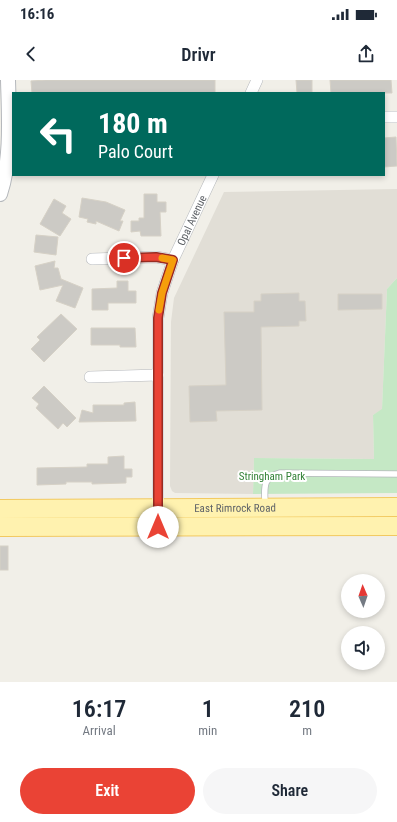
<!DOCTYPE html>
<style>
body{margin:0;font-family:"Roboto Condensed",sans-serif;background:#f6f6f7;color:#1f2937;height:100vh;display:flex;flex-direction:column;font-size:15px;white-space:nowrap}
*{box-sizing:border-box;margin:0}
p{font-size:13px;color:#747a83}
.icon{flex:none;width:22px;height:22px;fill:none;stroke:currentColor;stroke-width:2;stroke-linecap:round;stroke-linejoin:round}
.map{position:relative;height:602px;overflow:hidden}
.side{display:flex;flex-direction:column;background:#fff;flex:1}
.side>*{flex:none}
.guide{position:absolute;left:12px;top:12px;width:373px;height:84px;border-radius:0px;box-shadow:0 2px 6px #0003;background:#00695c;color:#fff;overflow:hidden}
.needle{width:26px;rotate:358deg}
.controls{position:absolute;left:341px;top:494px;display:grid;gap:8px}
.controls a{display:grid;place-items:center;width:44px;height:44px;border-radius:50%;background:#fff;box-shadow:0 2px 6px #0003;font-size:20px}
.pin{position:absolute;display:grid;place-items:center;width:34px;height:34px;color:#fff;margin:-17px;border:2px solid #fff;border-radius:50%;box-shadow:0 1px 4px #0007}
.me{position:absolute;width:44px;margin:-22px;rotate:0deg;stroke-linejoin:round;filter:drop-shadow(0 0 3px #0008)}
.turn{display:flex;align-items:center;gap:14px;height:84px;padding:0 20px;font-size:18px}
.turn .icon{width:52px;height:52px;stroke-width:2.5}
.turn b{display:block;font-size:28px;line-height:34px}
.eta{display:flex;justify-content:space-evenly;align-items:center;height:68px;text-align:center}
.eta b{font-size:24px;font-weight:600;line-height:28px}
.primary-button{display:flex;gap:8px;margin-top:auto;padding:8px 20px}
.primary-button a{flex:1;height:46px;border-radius:24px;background:#ea4335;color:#fff;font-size:16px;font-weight:600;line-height:46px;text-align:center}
.primary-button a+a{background:#f6f6f7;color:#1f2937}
.status{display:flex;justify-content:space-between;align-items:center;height:28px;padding:0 20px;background:#fff;direction:ltr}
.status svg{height:11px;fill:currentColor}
header{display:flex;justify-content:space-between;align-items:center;height:52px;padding:0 20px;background:#fff;font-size:18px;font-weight:600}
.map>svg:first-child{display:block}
.education{fill:#e1ded6}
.green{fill:#c5e8c5}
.building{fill:#cccac5;stroke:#d6d1c6}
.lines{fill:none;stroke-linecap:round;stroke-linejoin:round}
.service-casing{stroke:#b5b8bc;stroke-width:7}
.minor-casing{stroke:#b5b8bc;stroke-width:12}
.tertiary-casing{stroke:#b5b8bc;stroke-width:16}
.primary-casing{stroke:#f2c960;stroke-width:20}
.service{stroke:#fff;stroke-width:5.5}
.minor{stroke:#fff;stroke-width:11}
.tertiary{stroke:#fff;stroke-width:14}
.primary{stroke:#fff2af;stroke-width:18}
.route-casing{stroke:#982c22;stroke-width:10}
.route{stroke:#ea4335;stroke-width:7}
.slow{stroke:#f59e0b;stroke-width:7}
.labels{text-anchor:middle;stroke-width:4;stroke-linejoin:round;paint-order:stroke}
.street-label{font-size:11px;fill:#5f6368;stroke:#fff}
.park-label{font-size:11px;fill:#348238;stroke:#fff}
</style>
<div class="status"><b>16:16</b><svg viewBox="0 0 49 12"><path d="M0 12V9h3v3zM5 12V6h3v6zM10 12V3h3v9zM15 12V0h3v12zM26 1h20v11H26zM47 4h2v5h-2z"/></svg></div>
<header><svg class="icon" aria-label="back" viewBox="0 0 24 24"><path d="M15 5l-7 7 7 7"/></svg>Drivr<svg class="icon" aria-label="share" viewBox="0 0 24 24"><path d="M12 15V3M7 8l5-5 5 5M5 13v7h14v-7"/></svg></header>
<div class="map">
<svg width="397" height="602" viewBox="0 0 397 602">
<rect width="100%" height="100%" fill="#f1efe8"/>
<!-- education -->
<polygon class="education" points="397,109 397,198 387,209 382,330 373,335 374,379 254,378 253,414 175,413 172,411 170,406 171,242 174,218 224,112"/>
<!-- green -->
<polygon class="green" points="397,198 397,413 253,414 254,378 374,379 373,335 382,329 387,209"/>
<!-- building -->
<g class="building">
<polygon points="46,0 215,0 215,13 32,13 31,1"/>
<polygon points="296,0 312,0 312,13 297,13"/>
<polygon points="330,0 391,0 392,13 331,13"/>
<polygon points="396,57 397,86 384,87 384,58"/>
<polygon points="144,114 157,114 157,122 166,122 166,132 160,132 161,156 141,156 140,151 131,152 131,141 139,141 139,138 144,138"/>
<polygon points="82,118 106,122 125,130 120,141 123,141 119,151 96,141 96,144 87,142 88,139 79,137"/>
<polygon points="54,119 66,126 62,133 71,139 60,156 40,144"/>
<polygon points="36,155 58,157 56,175 34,172"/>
<polygon points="55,181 54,188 58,188 61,199 83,208 75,228 56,221 63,205 40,210 35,186"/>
<polygon points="117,201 128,201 128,211 136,211 136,223 108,223 108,230 92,230 92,209 117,208"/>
<polygon points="299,213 299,221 305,221 306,241 299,241 299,246 261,247 262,330 216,331 217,341 190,342 189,306 226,305 224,232 254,232 254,221 261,221 261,214"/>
<polygon points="338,214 382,214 382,229 338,230"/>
<polygon points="61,234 77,249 44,282 31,269 40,260 37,257"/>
<polygon points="91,248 135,248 136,267 120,267 120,265 91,265"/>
<polygon points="44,306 76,338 67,347 63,343 58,349 36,328 39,324 32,318"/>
<polygon points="135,322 136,341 79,342 82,330 93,333 93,325 124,325 124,323"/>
<polygon points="124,376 124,389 132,389 132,397 126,397 126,403 92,404 92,402 66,402 66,404 37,405 37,388 87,387 87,384 108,384 108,377"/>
<rect x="0" y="466" width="8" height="24"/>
</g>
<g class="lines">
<!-- service casing -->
<g class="service-casing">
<path id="service" d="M265 425C265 409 261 398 280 393L397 394"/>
</g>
<!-- minor casing -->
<g class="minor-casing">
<g id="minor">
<polyline points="251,13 257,0"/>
<polyline points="384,37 397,37"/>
<polyline points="92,179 156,177 173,180"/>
<polyline points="90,297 158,295"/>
<path id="s1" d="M158 433V238L162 213 173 180 213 95"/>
</g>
</g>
<!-- tertiary casing -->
<g class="tertiary-casing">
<path id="tertiary" d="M0 114C12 77 9 38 8 0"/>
</g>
<!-- primary casing -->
<g class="primary-casing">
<g id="primary">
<path id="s2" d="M0 429 397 427"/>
<polyline points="0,447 397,446"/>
</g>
</g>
<!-- service -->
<use href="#service" class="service"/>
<!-- minor -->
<use href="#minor" class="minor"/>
<!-- tertiary -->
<use href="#tertiary" class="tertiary"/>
<!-- primary -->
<use href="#primary" class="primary"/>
</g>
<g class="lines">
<!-- route casing -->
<g class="route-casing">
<polyline id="route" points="124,178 156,177 173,180 162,213 158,238 158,447"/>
</g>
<!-- route -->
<use href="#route" class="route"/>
<!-- slow -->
<polyline class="slow" points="159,230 162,213 173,180 162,178"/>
</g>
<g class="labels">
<!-- street labels -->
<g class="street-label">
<text dy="4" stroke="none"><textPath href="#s1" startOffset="299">Opal Avenue</textPath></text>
<text dy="4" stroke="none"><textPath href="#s2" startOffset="235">East Rimrock Road</textPath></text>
</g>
<!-- park labels -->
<g class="park-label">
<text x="272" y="400">Stringham Park</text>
</g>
</g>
</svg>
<div class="controls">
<a><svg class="needle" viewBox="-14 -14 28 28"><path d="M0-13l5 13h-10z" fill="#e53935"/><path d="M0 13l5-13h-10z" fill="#747a83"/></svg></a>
<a><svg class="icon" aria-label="sound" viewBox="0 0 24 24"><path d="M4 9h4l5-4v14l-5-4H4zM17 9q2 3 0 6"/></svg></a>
</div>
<div class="pin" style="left:124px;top:178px;background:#d93025"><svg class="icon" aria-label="arrive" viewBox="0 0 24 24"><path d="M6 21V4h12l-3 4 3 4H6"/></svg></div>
<svg class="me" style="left:158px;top:447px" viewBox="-20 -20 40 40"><circle r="19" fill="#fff"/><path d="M0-13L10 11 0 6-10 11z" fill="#ea4335"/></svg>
<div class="guide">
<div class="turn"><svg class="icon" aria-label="left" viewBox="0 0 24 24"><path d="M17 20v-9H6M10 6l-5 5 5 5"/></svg><div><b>180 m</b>Palo Court</div></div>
</div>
</div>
<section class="side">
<div class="eta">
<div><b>16:17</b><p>Arrival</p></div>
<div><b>1</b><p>min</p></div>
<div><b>210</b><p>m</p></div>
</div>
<div class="primary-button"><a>Exit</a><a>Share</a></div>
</section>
